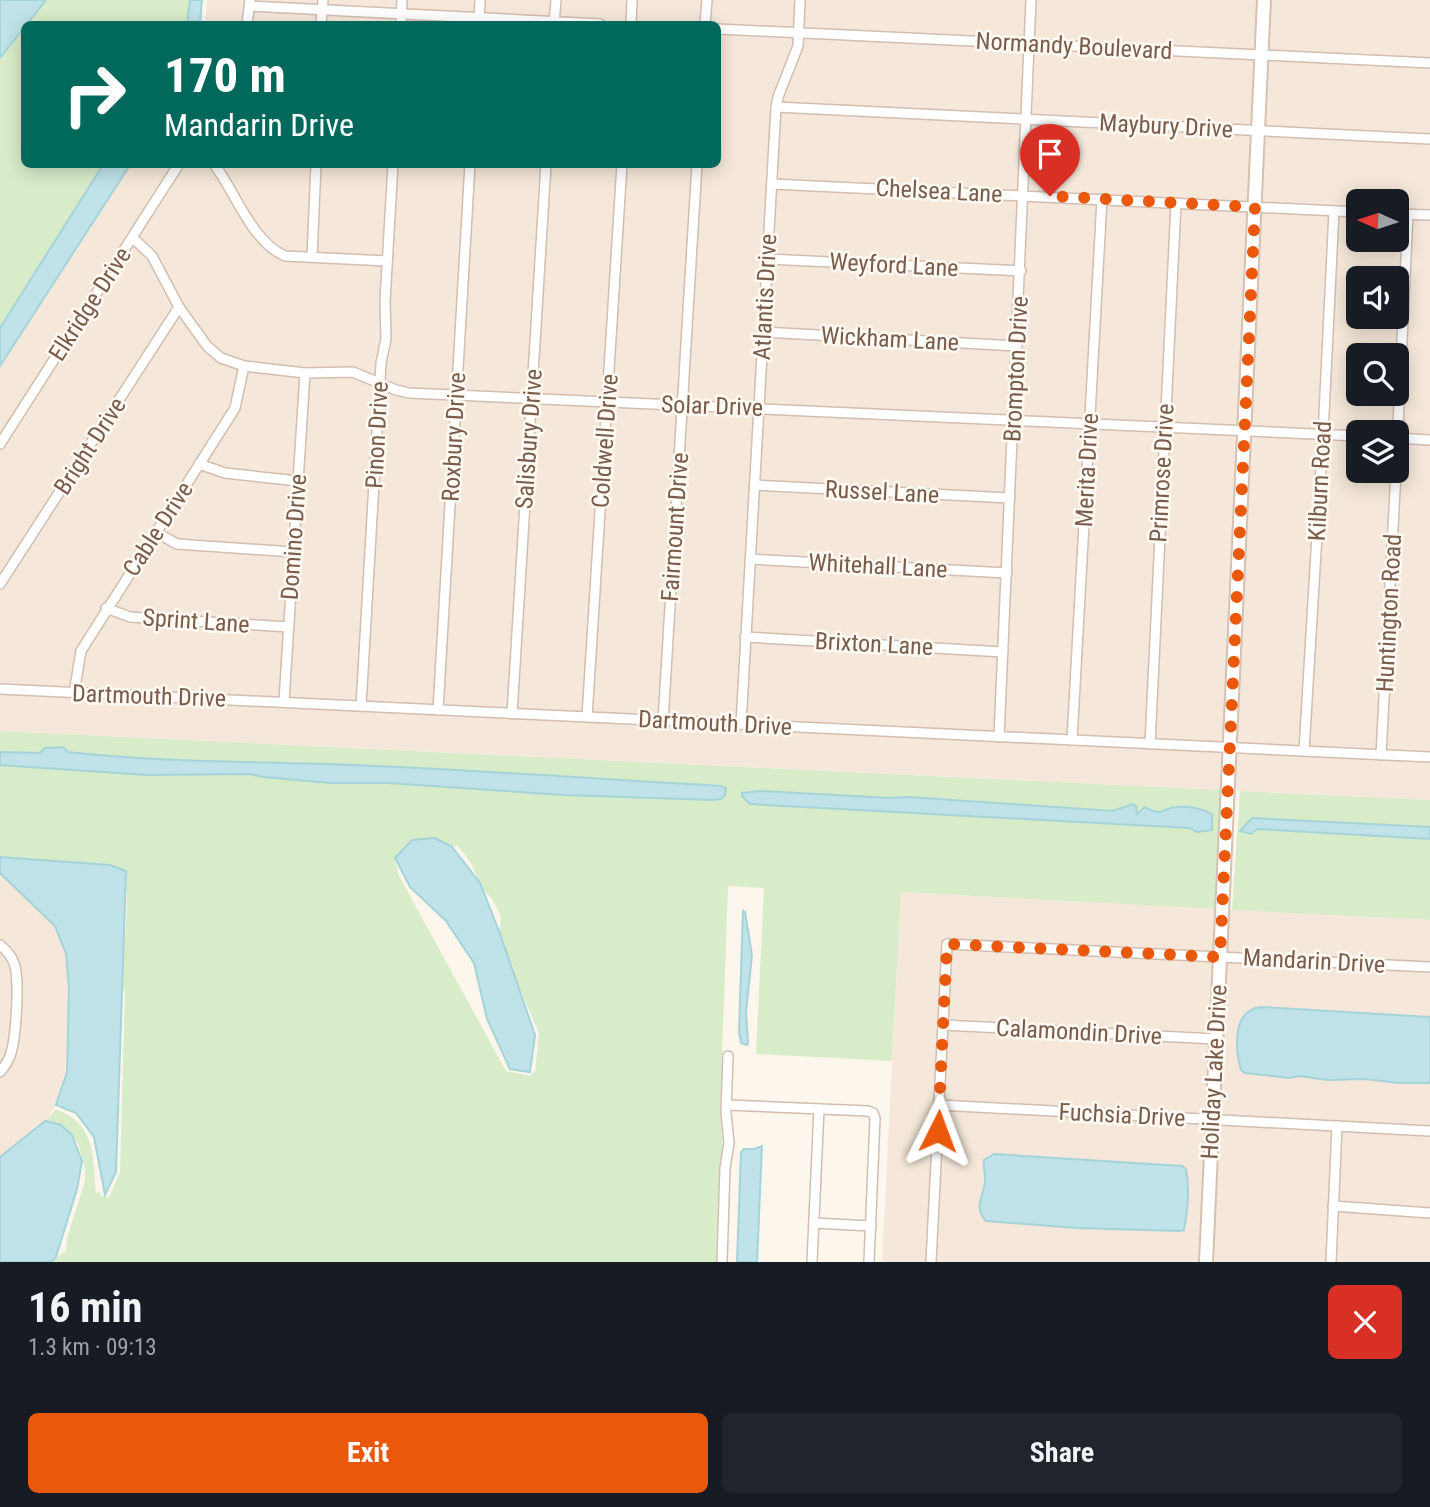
<!DOCTYPE html>
<meta charset="utf-8">
<style>
body{margin:0;font-family:"Roboto Condensed",sans-serif;background:#20242c;color:#f1f3f6;height:100vh;display:flex;flex-direction:column;font-size:26px;white-space:nowrap}
*{box-sizing:border-box;margin:0}
p{font-size:23px;color:#9ea1a6}
.icon{flex:none;width:38px;height:38px;fill:none;stroke:currentColor;stroke-width:2;stroke-linecap:round;stroke-linejoin:round}
.map{position:relative;height:1262px;overflow:hidden}
.sheet{display:flex;flex-direction:column;background:#171b24;flex:1}
.sheet>*{flex:none}
.banner{position:absolute;left:21px;top:21px;width:700px;height:147px;border-radius:10px;box-shadow:0 4px 18px #0003;background:#00695c;color:#fff;overflow:hidden}
.needle{width:46px;rotate:273deg}
.fabs{position:absolute;left:1346px;top:189px;display:grid;gap:14px}
.fabs a{display:grid;place-items:center;width:63px;height:63px;border-radius:10px;background:#171b24;box-shadow:0 4px 18px #0003;font-size:35px}
.pin{position:absolute;display:grid;place-items:center;width:60px;height:60px;color:#fff;margin:-72px -30px;border-radius:50% 50% 50% 0;rotate:-45deg;box-shadow:0 0 7px #0007}
.pin .icon{rotate:45deg}
.me{position:absolute;width:77px;margin:-38px;rotate:3deg;stroke-linejoin:round;filter:drop-shadow(0 0 5px #0008)}
.turn{display:flex;align-items:center;gap:24px;height:147px;padding:0 28px;font-size:32px}
.turn .icon{width:91px;height:91px;stroke-width:2.5}
.turn b{display:block;font-size:49px;line-height:60px}
.round{display:grid;place-items:center;flex:none;width:74px;height:74px;border-radius:10px;background:#20242c}
.headline{display:flex;align-items:center;justify-content:space-between;height:119px;padding:0 28px}
h1{font-size:42px;font-weight:700;line-height:52px}
.action{display:flex;gap:14px;margin-top:auto;padding:14px 28px}
.action a{flex:1;height:80px;border-radius:10px;background:#ea580c;color:#fff;font-size:28px;font-weight:700;line-height:80px;text-align:center}
.action a+a{background:#20242c;color:#f1f3f6}
.map>svg:first-child{display:block}
.residential{fill:#f5e8da;fill-rule:evenodd}
.green{fill:#d8ecc9;fill-rule:evenodd}
.water{fill:#bfe3e8;stroke:#a5d3da;stroke-width:2}
.lines{fill:none;stroke-linecap:round;stroke-linejoin:round}
.street-casing{stroke:#d1beb0;stroke-width:12}
.secondary-casing{stroke:#d6c0b0;stroke-width:16}
.street{stroke:#fff;stroke-width:9}
.secondary{stroke:#fff;stroke-width:12}
.route{stroke:#ea580c;stroke-width:12;stroke-dasharray:0 21.6}
.labels{text-anchor:middle;stroke-width:5;stroke-linejoin:round;paint-order:stroke}
.street-label{font-size:24px;fill:#7a5c4d;stroke:#fffaf3}
</style>
<div class="map">
<svg width="1430" height="1262" viewBox="0 0 1430 1262">
<rect width="100%" height="100%" fill="#fdf6ec"/>
<!-- residential -->
<g class="residential">
<path d="M207 0H1430V800L0 731V366L130 165 718 164V24H205ZM1358 201H1396V240H1358ZM1358 278H1396V317H1358ZM1358 355H1396V394H1358ZM1358 432H1396V471H1358Z"/>
<polygon points="0,873 55,926 66,954 69,985 65,1075 56,1105 45,1121 0,1158"/>
<polygon points="901,892 1430,920 1430,1262 882,1262"/>
</g>
<!-- green -->
<g class="green">
<polygon points="46,0 190,0 187,24 26,24"/>
<polygon points="24,27 24,164 103,165 0,328 0,58"/>
<path d="M0 731 1221 790 1216 909 901 892 892 1061 756 1054 764 888 728 886 720 1113 723 1147 719 1166 716 1262H51L66 1251 67 1238 85 1181V1170L79 1146 72 1135 61 1125 45 1121 56 1109C97 1125 92 1155 96 1193L100 1192 101 1196 109 1197 120 1172 125 992 122 986 127 907 126 871 109 865 0 857ZM435 838 452 847 457 845 470 861 482 888 492 899 501 916 499 942 539 1033 535 1072 530 1076 506 1071 398 874 395 858Z"/>
<polygon points="1240,791 1430,800 1430,920 1232,910"/>
</g>
<!-- water -->
<g class="water">
<polygon points="0,0 46,0 0,58"/>
<polygon points="190,0 202,0 200,24 187,24"/>
<polygon points="103,165 130,165 0,366 0,328"/>
<path d="M63 747 68 752C163 763 259 761 354 765 476 770 598 779 720 786L726 788 725 795 721 799 713 800 563 795 388 783H331L263 777 250 774 147 775 0 765V752L40 753 45 748Z"/>
<path d="M760 791 889 798 909 797 1113 811 1133 804 1136 806 1137 814 1145 807C1164 818 1162 807 1178 807 1189 806 1203 809 1212 814V830L1197 832 1189 828 750 804 742 796V793Z"/>
<polygon points="1252,818 1430,827 1430,839 1257,829 1251,834 1240,831"/>
<polygon points="435,838 452,847 480,883 499,931 535,1035 530,1072 510,1069 487,1019 474,963 446,921 410,887 395,858 412,840"/>
<polygon points="0,857 110,865 126,871 116,1172 105,1195 94,1137 76,1113 56,1105 67,1072 69,988 66,954 55,926 0,873"/>
<polygon points="743,911 745,912 752,955 746,1012 748,1042 747,1045 741,1043 739,1032"/>
<path d="M1262 1007 1430 1017V1083H1398L1365 1079 1327 1080 1300 1076 1289 1078 1245 1073 1241 1070C1235 1048 1232 1009 1262 1007Z"/>
<polygon points="45,1121 61,1125 72,1135 82,1161 77,1189 56,1257 51,1262 0,1262 0,1157"/>
<polygon points="762,1146 757,1262 737,1262 741,1152 744,1149 754,1149"/>
<path d="M994 1154 1182 1166 1186 1169C1190 1190 1188 1209 1184 1230L1180 1231 1076 1228 986 1221C974 1208 982 1198 985 1183 986 1176 983 1168 984 1160Z"/>
</g>
<g class="lines">
<!-- street casing -->
<g class="street-casing">
<g id="street">
<polyline points="250,6 600,24"/>
<polyline points="247,24 250,0"/>
<polyline points="321,24 323,0"/>
<polyline points="401,24 402,0"/>
<polyline points="479,24 480,0"/>
<polyline points="554,24 556,0"/>
<polyline points="631,24 632,0"/>
<polyline points="705,24 707,0"/>
<polyline points="718,29 1430,63"/>
<polyline points="776,107 1430,139"/>
<path d="M214 164C236 193 251 241 285 256L387 261"/>
<polyline points="772,184 1358,212"/>
<polyline points="1396,214 1430,215"/>
<polyline points="133,238 152,256 179,307 207,346 221,358 244,366 305,373 353,372 396,390 409,393 1358,436"/>
<polyline points="312,257 316,164"/>
<polyline points="767,259 1021,271"/>
<polyline points="763,332 1017,346"/>
<polyline points="1396,438 1430,440"/>
<polyline points="0,444 179,164"/>
<polyline points="199,464 225,473 298,481"/>
<polyline points="1396,467 1408,214"/>
<polyline points="754,485 1010,498"/>
<polyline points="157,533 177,544 293,552"/>
<polyline points="750,559 1007,573"/>
<polyline points="0,584 179,307"/>
<polyline points="106,608 130,617 288,627"/>
<polyline points="745,637 1003,652"/>
<polyline points="0,689 1430,757"/>
<polyline points="74,693 81,651 235,408 244,366"/>
<polyline points="284,701 305,373"/>
<polyline points="361,706 381,363 386,339 385,301 393,164"/>
<polyline points="438,710 470,164"/>
<polyline points="512,714 546,164"/>
<polyline points="587,717 622,164"/>
<polyline points="663,721 697,164"/>
<polyline points="741,724 776,107 778,97 798,46 800,0"/>
<polyline points="999,737 1031,0"/>
<polyline points="1072,740 1102,199"/>
<polyline points="1150,744 1176,203"/>
<polyline points="1304,751 1323,435 1334,211"/>
<polyline points="1381,755 1396,471"/>
<path d="M0 945C6 950 11 955 14 963 20 979 16 1036 11 1053 9 1061 5 1066 0 1072"/>
<polyline points="943,1025 1216,1039"/>
<polyline points="727,1105 868,1111 873,1113 875,1118 869,1262"/>
<polyline points="939,1105 1430,1131"/>
<polyline points="1333,1206 1430,1213"/>
<polyline points="814,1223 871,1226"/>
<polyline points="722,1262 725,1168 729,1143 726,1113 728,1056"/>
<polyline points="812,1262 819,1109"/>
<polyline points="931,1262 947,944 1430,967"/>
<polyline points="1331,1262 1337,1126"/>
</g>
</g>
<!-- secondary casing -->
<g class="secondary-casing">
<polyline id="secondary" points="1206,1262 1264,0"/>
</g>
<!-- street -->
<use href="#street" class="street"/>
<!-- secondary -->
<use href="#secondary" class="secondary"/>
</g>
<g class="lines">
<!-- route -->
<polyline class="route" points="938,1131 947,944 1220,957 1255,207 1050,196"/>
</g>
<g class="labels">
<!-- street labels -->
<g class="street-label">
<text transform="translate(1074 46) rotate(3)" y="8">Normandy Boulevard</text>
<text transform="translate(1166 126) rotate(3)" y="8">Maybury Drive</text>
<text transform="translate(939 191) rotate(3)" y="8">Chelsea Lane</text>
<text transform="translate(894 265) rotate(3)" y="8">Weyford Lane</text>
<text transform="translate(765 297) rotate(-87)" y="8">Atlantis Drive</text>
<text transform="translate(90 304) rotate(-57)" y="8">Elkridge Drive</text>
<text transform="translate(890 339) rotate(3)" y="8">Wickham Lane</text>
<text transform="translate(1016 369) rotate(-87)" y="8">Brompton Drive</text>
<text transform="translate(712 406) rotate(2)" y="8">Solar Drive</text>
<text transform="translate(377 435) rotate(-87)" y="8">Pinon Drive</text>
<text transform="translate(454 437) rotate(-87)" y="8">Roxbury Drive</text>
<text transform="translate(529 439) rotate(-86)" y="8">Salisbury Drive</text>
<text transform="translate(605 441) rotate(-86)" y="8">Coldwell Drive</text>
<text transform="translate(90 446) rotate(-57)" y="8">Bright Drive</text>
<text transform="translate(1087 470) rotate(-87)" y="8">Merita Drive</text>
<text transform="translate(1162 473) rotate(-87)" y="8">Primrose Drive</text>
<text transform="translate(1320 481) rotate(-87)" y="8">Kilburn Road</text>
<text transform="translate(882 492) rotate(3)" y="8">Russel Lane</text>
<text transform="translate(675 527) rotate(-86)" y="8">Fairmount Drive</text>
<text transform="translate(158 529) rotate(-57)" y="8">Cable Drive</text>
<text transform="translate(294 537) rotate(-86)" y="8">Domino Drive</text>
<text transform="translate(878 566) rotate(3)" y="8">Whitehall Lane</text>
<text transform="translate(1389 613) rotate(-87)" y="8">Huntington Road</text>
<text transform="translate(196 621) rotate(4)" y="8">Sprint Lane</text>
<text transform="translate(874 644) rotate(3)" y="8">Brixton Lane</text>
<text transform="translate(149 696) rotate(2)" y="8">Dartmouth Drive</text>
<text transform="translate(715 723) rotate(3)" y="8">Dartmouth Drive</text>
<text transform="translate(1314 961) rotate(3)" y="8">Mandarin Drive</text>
<text transform="translate(1079 1032) rotate(3)" y="8">Calamondin Drive</text>
<text transform="translate(1214 1072) rotate(-87)" y="8">Holiday Lake Drive</text>
<text transform="translate(1122 1115) rotate(3)" y="8">Fuchsia Drive</text>
</g>
</g>
</svg>
<div class="fabs">
<a><svg class="needle" viewBox="-14 -14 28 28"><path d="M0-13l5 13h-10z" fill="#e53935"/><path d="M0 13l5-13h-10z" fill="#9ea1a6"/></svg></a>
<a><svg class="icon" aria-label="sound" viewBox="0 0 24 24"><path d="M4 9h4l5-4v14l-5-4H4zM17 9q2 3 0 6"/></svg></a>
<a><svg class="icon" aria-label="search" viewBox="0 0 24 24"><circle cx="10" cy="10" r="6"/><path d="M15 15l6 6"/></svg></a>
<a><svg class="icon" aria-label="layers" viewBox="0 0 24 24"><path d="M12 4l9 5-9 5-9-5zM3 14l9 5 9-5"/></svg></a>
</div>
<div class="pin" style="left:1050px;top:196px;background:#d93025"><svg class="icon" aria-label="arrive" viewBox="0 0 24 24"><path d="M6 21V4h12l-3 4 3 4H6"/></svg></div>
<svg class="me" style="left:938px;top:1131px" viewBox="-20 -20 40 40"><path d="M0-17L14 15 0 8-14 15z" fill="#ea580c" stroke="#fff" stroke-width="4"/></svg>
<div class="banner">
<div class="turn"><svg class="icon" aria-label="right" viewBox="0 0 24 24"><path d="M7 20v-9h11M14 6l5 5-5 5"/></svg><div><b>170 m</b>Mandarin Drive</div></div>
</div>
</div>
<section class="sheet">
<div class="headline"><div><h1>16 min</h1><p>1.3 km · 09:13</p></div><a class="round" style="background:#d93025;color:#fff"><svg class="icon" aria-label="close" viewBox="0 0 24 24"><path d="M6 6l12 12M18 6L6 18"/></svg></a></div>
<div class="action"><a>Exit</a><a>Share</a></div>
</section>
